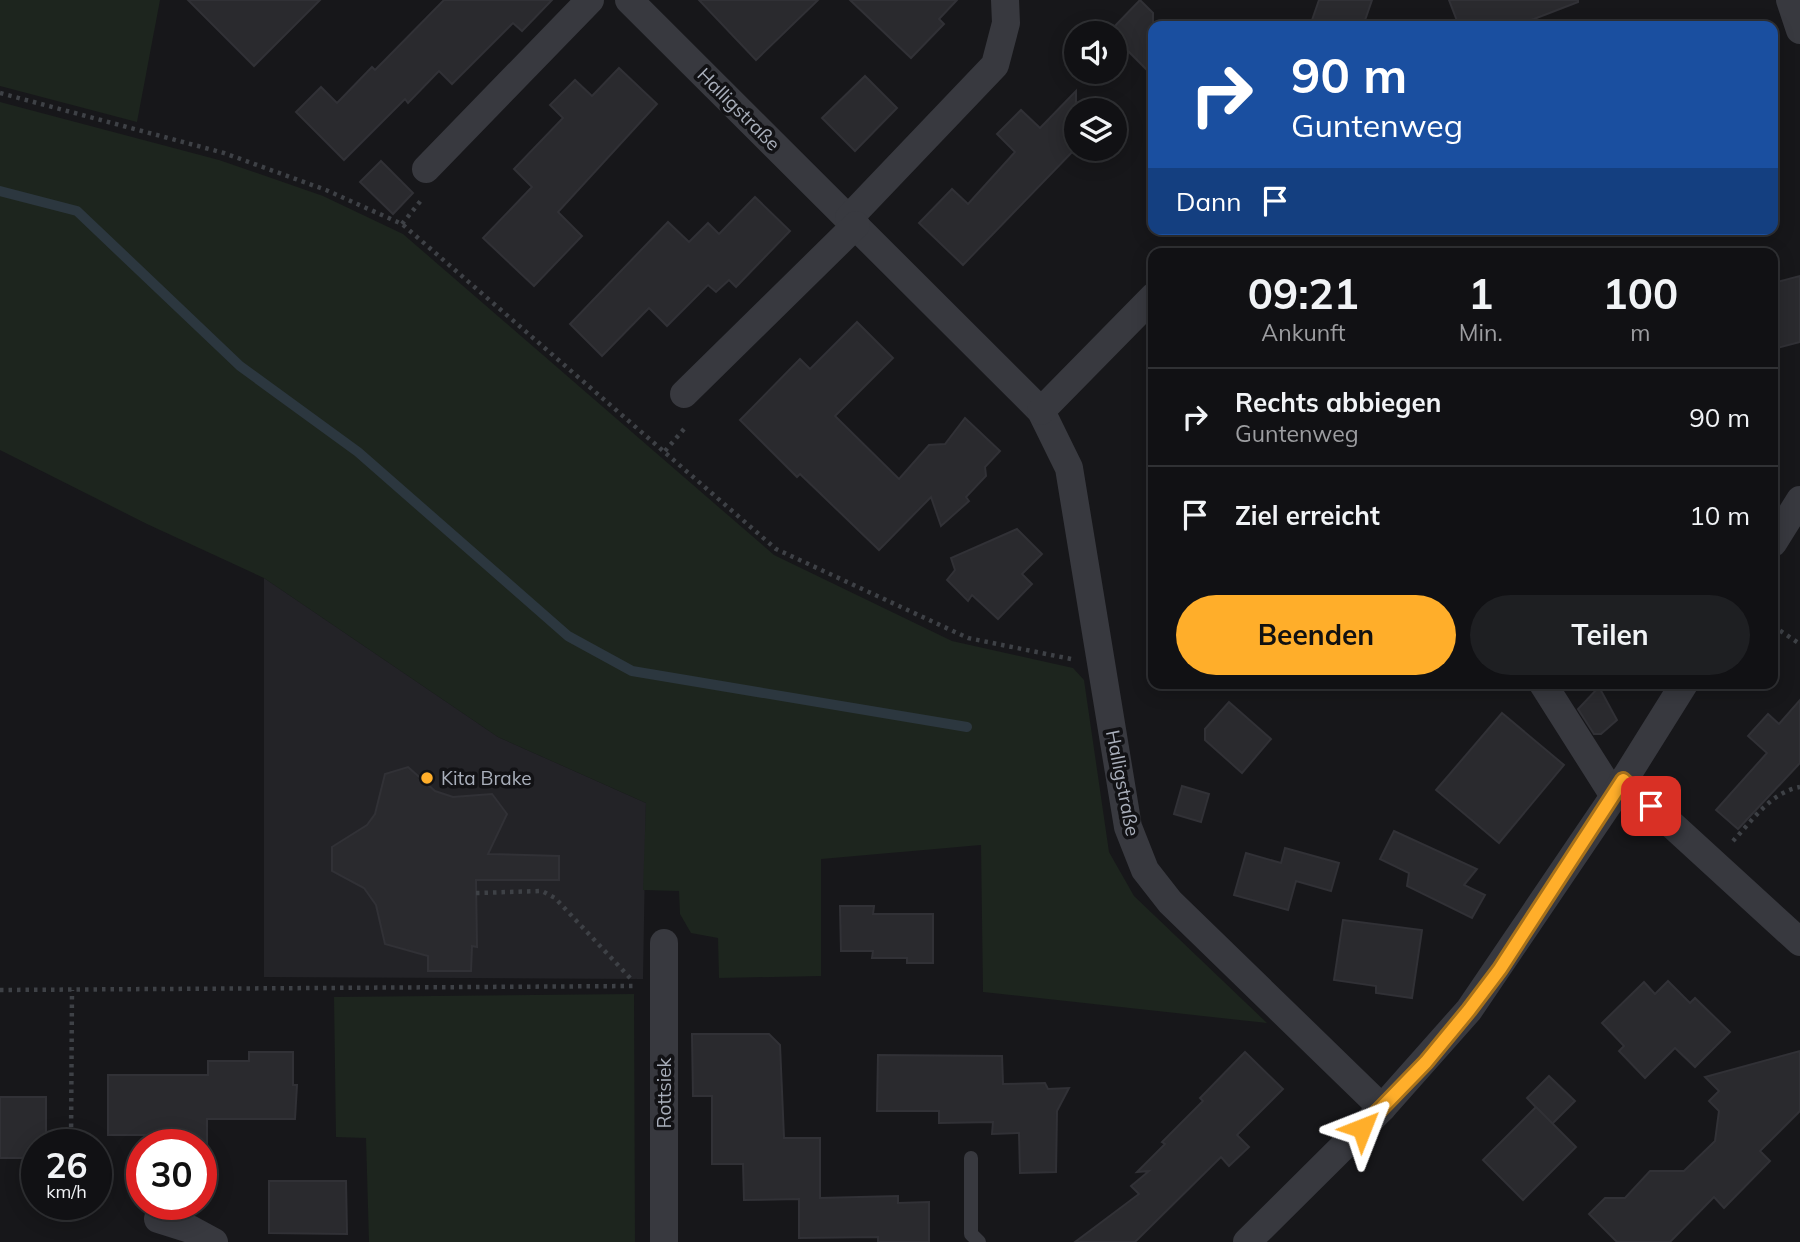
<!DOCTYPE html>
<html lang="de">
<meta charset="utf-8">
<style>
body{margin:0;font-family:Mulish,sans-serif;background:#1e1f22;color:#f1f3f6;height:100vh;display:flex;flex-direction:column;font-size:26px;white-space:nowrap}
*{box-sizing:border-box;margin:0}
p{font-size:23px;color:#9c9da0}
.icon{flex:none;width:38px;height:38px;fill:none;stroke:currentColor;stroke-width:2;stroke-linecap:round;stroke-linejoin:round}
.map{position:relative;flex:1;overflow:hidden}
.details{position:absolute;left:1148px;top:248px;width:630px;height:441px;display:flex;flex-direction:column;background:#111114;border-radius:14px;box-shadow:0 4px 18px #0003,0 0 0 2px #303134}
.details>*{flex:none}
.guide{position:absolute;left:1148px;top:21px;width:630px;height:214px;border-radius:14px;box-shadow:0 4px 18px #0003,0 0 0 2px #303134;background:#1a4fa0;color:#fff;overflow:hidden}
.buttons{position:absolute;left:1064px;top:21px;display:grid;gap:14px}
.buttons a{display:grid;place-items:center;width:63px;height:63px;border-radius:50%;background:#111114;box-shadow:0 4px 18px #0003,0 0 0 2px #303134;font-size:35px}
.speed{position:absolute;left:21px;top:1129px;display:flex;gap:14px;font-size:35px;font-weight:700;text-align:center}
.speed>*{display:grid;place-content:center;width:91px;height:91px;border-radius:50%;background:#111114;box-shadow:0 4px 18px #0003,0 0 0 2px #303134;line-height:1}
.speed small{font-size:18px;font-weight:400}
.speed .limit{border:10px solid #d22;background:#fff;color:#111}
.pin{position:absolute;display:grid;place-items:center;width:60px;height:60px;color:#fff;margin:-30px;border-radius:14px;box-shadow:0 4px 10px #0006}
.me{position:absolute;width:77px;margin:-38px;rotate:45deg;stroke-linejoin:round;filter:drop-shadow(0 0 5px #0008)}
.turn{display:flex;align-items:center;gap:24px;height:147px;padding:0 28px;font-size:32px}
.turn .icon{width:91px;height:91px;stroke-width:2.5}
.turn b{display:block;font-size:49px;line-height:60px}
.then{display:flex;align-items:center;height:66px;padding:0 28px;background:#0003;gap:14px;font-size:26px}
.eta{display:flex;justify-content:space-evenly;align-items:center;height:119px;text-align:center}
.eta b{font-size:42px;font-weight:700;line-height:49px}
.action{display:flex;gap:14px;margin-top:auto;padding:14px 28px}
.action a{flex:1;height:80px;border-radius:42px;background:#ffae2a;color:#111;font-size:28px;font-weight:700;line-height:80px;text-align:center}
.action a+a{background:#1e1f22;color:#f1f3f6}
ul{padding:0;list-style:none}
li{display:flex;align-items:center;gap:21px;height:98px;padding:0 28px;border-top:2px solid #303134}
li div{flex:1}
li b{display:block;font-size:26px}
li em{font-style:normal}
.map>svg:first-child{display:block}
.built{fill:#232327}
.green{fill:#1d251e}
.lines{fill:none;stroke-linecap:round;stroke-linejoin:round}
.stream{stroke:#2c373f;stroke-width:10}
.building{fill:#2a2a2e;stroke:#313136;stroke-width:2}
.path{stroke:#3e4146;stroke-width:4.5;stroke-dasharray:3.5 5;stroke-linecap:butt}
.lane{stroke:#38393f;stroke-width:14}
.street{stroke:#38393f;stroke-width:28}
.route-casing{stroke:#a6711b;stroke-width:18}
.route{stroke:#ffae2a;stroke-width:12}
.poi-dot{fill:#ffae2a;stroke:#121215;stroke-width:2.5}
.labels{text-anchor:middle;stroke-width:7;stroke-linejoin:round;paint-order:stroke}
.street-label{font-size:19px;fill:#a9afbb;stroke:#121215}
.poi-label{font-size:19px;fill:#a9afbb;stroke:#121215;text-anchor:start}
</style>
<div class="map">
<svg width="1800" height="1242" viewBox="0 0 1800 1242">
<rect width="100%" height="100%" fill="#17171a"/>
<!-- built -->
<polygon class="built" points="264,578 498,737 646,803 643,979 264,977"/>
<!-- green -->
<g class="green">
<polygon points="0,0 160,0 137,122 0,86"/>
<polygon points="0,102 219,160 323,196 403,234 774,555 952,641 1073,668 1084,680 1109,852 1134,896 1267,1023 983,992 981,845 821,859 821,976 719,978 718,938 691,933 680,914 679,891 643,890 646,803 498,737 264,578 147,524 0,450"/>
<polygon points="634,994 635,1242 369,1242 366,1138 336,1137 334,997"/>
</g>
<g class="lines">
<!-- stream -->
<polyline class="stream" points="0,191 77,211 240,366 358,452 568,636 632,671 967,727"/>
</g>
<!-- building -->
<g class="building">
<polygon points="188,0 320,0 254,66"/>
<polygon points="444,0 552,0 522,31 513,23 452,84 439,71 408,103 405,99 344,160 296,112 321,87 337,103 372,67 375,70"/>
<polygon points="699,0 818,0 756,60"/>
<polygon points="850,0 957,0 939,19 944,24 911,58"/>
<polygon points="1140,0 1153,13 1153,76 1115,38 1115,33 1109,32"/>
<polygon points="1319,0 1372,0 1363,26 1310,26"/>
<polygon points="1449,0 1578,0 1578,2 1516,26 1459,26"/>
<polygon points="619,68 657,104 558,212 582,236 534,286 483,238 532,187 514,169 563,118 550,105 575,80 592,96"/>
<polygon points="865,76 897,108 855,151 822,118"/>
<polygon points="1076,91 1076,148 963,265 919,223 952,189 968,204 1015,152 997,134 1021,110 1040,128"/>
<polygon points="381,161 413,193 393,214 360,182"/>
<polygon points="755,197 790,231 736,287 729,280 716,292 708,285 667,326 649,308 602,356 570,324 668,222 689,242 708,223 719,234"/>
<polygon points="1800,276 1800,342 1777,348 1773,333 1773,283"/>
<polygon points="857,322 893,358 835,416 899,479 929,445 945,444 965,418 1000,451 985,467 986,476 966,497 969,501 941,526 931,497 879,550 800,474 797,477 740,420 800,359 810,369"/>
<polygon points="1017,529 1042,554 1022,574 1032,584 998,619 972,595 968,601 947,580 955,570 951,558"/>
<polygon points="1599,687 1617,720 1601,734 1594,734 1578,709"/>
<polygon points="1800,700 1800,763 1738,829 1716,810 1767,753 1748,736 1768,714 1779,724"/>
<polygon points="1229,702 1271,739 1242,773 1205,740 1205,729"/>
<polygon points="1502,713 1564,765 1499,843 1436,790"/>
<polygon points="408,767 435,791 453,797 492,794 507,814 488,854 559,856 559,880 476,880 477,947 472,946 471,971 428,971 428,956 385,944 376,905 364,888 332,871 332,847 367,825 375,814 385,774"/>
<polygon points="1182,786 1209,794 1201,822 1174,814"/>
<polygon points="1394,831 1477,869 1464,885 1485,895 1472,918 1407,886 1409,873 1380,859"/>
<polygon points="1285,848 1339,863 1331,891 1296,881 1288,910 1234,895 1246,853 1281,863"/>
<polygon points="840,906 874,906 873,914 933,914 933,963 907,963 907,958 872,958 873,951 841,951"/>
<polygon points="1343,920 1422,930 1412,998 1376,993 1376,986 1334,980"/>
<polygon points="1668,981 1690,1003 1695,998 1730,1032 1695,1067 1675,1048 1645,1078 1619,1051 1624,1046 1602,1023 1644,982 1655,994"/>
<polygon points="692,1034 769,1034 780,1045 784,1138 820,1138 820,1198 898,1196 898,1203 929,1202 929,1242 878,1242 878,1237 799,1238 799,1199 744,1200 743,1164 712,1164 712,1096 693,1096"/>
<polygon points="1800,1051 1800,1111 1760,1151 1770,1161 1724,1208 1714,1197 1670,1242 1617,1242 1589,1214 1605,1198 1625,1198 1650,1171 1684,1171 1715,1141 1719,1111 1709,1101 1719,1091 1705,1077"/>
<polygon points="249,1052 293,1052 293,1085 297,1085 295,1119 207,1119 207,1144 172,1144 172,1135 108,1135 108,1075 208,1075 208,1061 249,1061"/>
<polygon points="1245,1052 1283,1089 1237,1135 1249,1147 1229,1166 1221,1157 1135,1242 1075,1242 1139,1194 1131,1186 1149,1171 1137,1172 1165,1144 1162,1142 1203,1101 1200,1098"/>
<polygon points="878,1055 1002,1056 1003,1084 1045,1083 1048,1089 1069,1088 1057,1111 1056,1172 1020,1173 1019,1133 992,1134 993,1122 939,1123 939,1111 877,1111"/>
<polygon points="1549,1076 1575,1101 1552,1124 1527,1098"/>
<polygon points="0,1097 46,1097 46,1144 37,1144 37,1158 0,1158"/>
<polygon points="1536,1107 1576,1147 1523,1200 1483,1160"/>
<polygon points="269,1181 346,1181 347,1234 269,1233"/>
</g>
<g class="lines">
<!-- path -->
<g class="path">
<polyline points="0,93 224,153 326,190 402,224 776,549 968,638 1071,659"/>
<polyline points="402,224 423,198"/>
<polyline points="665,451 684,429 684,424"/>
<polyline points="1773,626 1800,644"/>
<path d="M1733 841C1752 821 1771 792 1800 787"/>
<polyline points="476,893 542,891 555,898 632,980"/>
<polyline points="0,990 635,986"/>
<polyline points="71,1144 72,990"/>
</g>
<!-- lane -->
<polyline class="lane" points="971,1158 971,1234 979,1242"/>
<!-- street -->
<g class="street">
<polyline points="629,0 1041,411 1069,468 1128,827 1145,870 1170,902 1382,1108"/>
<polyline points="1790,0 1800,30"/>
<polyline points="426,169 590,0"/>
<polyline points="849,218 995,65 1006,23 1005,0"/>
<polyline points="684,394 856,225"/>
<polyline points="1041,411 1153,297"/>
<polyline points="1773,543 1800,500"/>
<polyline points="1543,684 1614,796"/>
<polyline points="1623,780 1800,942"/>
<polyline points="664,943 664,1242"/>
<polyline points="158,1219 190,1229 214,1242"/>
<polyline points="1247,1242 1382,1108 1469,1010 1614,796 1684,684"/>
</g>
</g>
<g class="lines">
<!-- route casing -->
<g class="route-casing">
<polyline id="route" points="1362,1128 1426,1062 1469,1010 1500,969 1623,780 1651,806"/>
</g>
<!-- route -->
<use href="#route" class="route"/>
</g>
<!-- markers -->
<circle class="poi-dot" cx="427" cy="778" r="7"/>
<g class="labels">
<!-- street labels -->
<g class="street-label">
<text transform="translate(739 109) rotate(45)" y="7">Halligstraße</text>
<text transform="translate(1123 783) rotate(79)" y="7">Halligstraße</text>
<text transform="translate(664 1093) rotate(-90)" y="7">Rottsiek</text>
</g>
<!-- poi labels -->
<g class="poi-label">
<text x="441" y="785">Kita Brake</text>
</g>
</g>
</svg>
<div class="buttons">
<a><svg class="icon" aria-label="sound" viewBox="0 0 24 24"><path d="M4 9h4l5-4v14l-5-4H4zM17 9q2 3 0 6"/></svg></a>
<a><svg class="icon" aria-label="layers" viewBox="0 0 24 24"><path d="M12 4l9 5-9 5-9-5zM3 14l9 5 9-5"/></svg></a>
</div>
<div class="speed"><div>26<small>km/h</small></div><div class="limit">30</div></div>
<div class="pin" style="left:1651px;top:806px;background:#d93025"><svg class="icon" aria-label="arrive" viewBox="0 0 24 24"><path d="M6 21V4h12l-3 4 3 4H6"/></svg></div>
<svg class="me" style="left:1362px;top:1128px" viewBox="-20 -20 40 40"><path d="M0-17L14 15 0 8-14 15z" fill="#ffae2a" stroke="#fff" stroke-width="4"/></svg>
<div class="guide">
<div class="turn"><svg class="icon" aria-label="right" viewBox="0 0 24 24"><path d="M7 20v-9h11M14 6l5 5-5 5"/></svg><div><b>90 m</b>Guntenweg</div></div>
<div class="then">Dann<svg class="icon" aria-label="arrive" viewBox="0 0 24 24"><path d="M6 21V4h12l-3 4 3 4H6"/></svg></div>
</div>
<section class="details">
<div class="eta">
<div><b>09:21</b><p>Ankunft</p></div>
<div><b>1</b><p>Min.</p></div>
<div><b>100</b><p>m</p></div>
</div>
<ul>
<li><svg class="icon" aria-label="right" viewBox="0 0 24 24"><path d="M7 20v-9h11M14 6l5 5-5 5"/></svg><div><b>Rechts abbiegen</b><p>Guntenweg</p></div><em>90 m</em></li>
<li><svg class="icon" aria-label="arrive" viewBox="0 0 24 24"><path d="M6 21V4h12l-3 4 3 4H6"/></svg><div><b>Ziel erreicht</b></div><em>10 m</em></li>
</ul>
<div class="action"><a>Beenden</a><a>Teilen</a></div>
</section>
</div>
